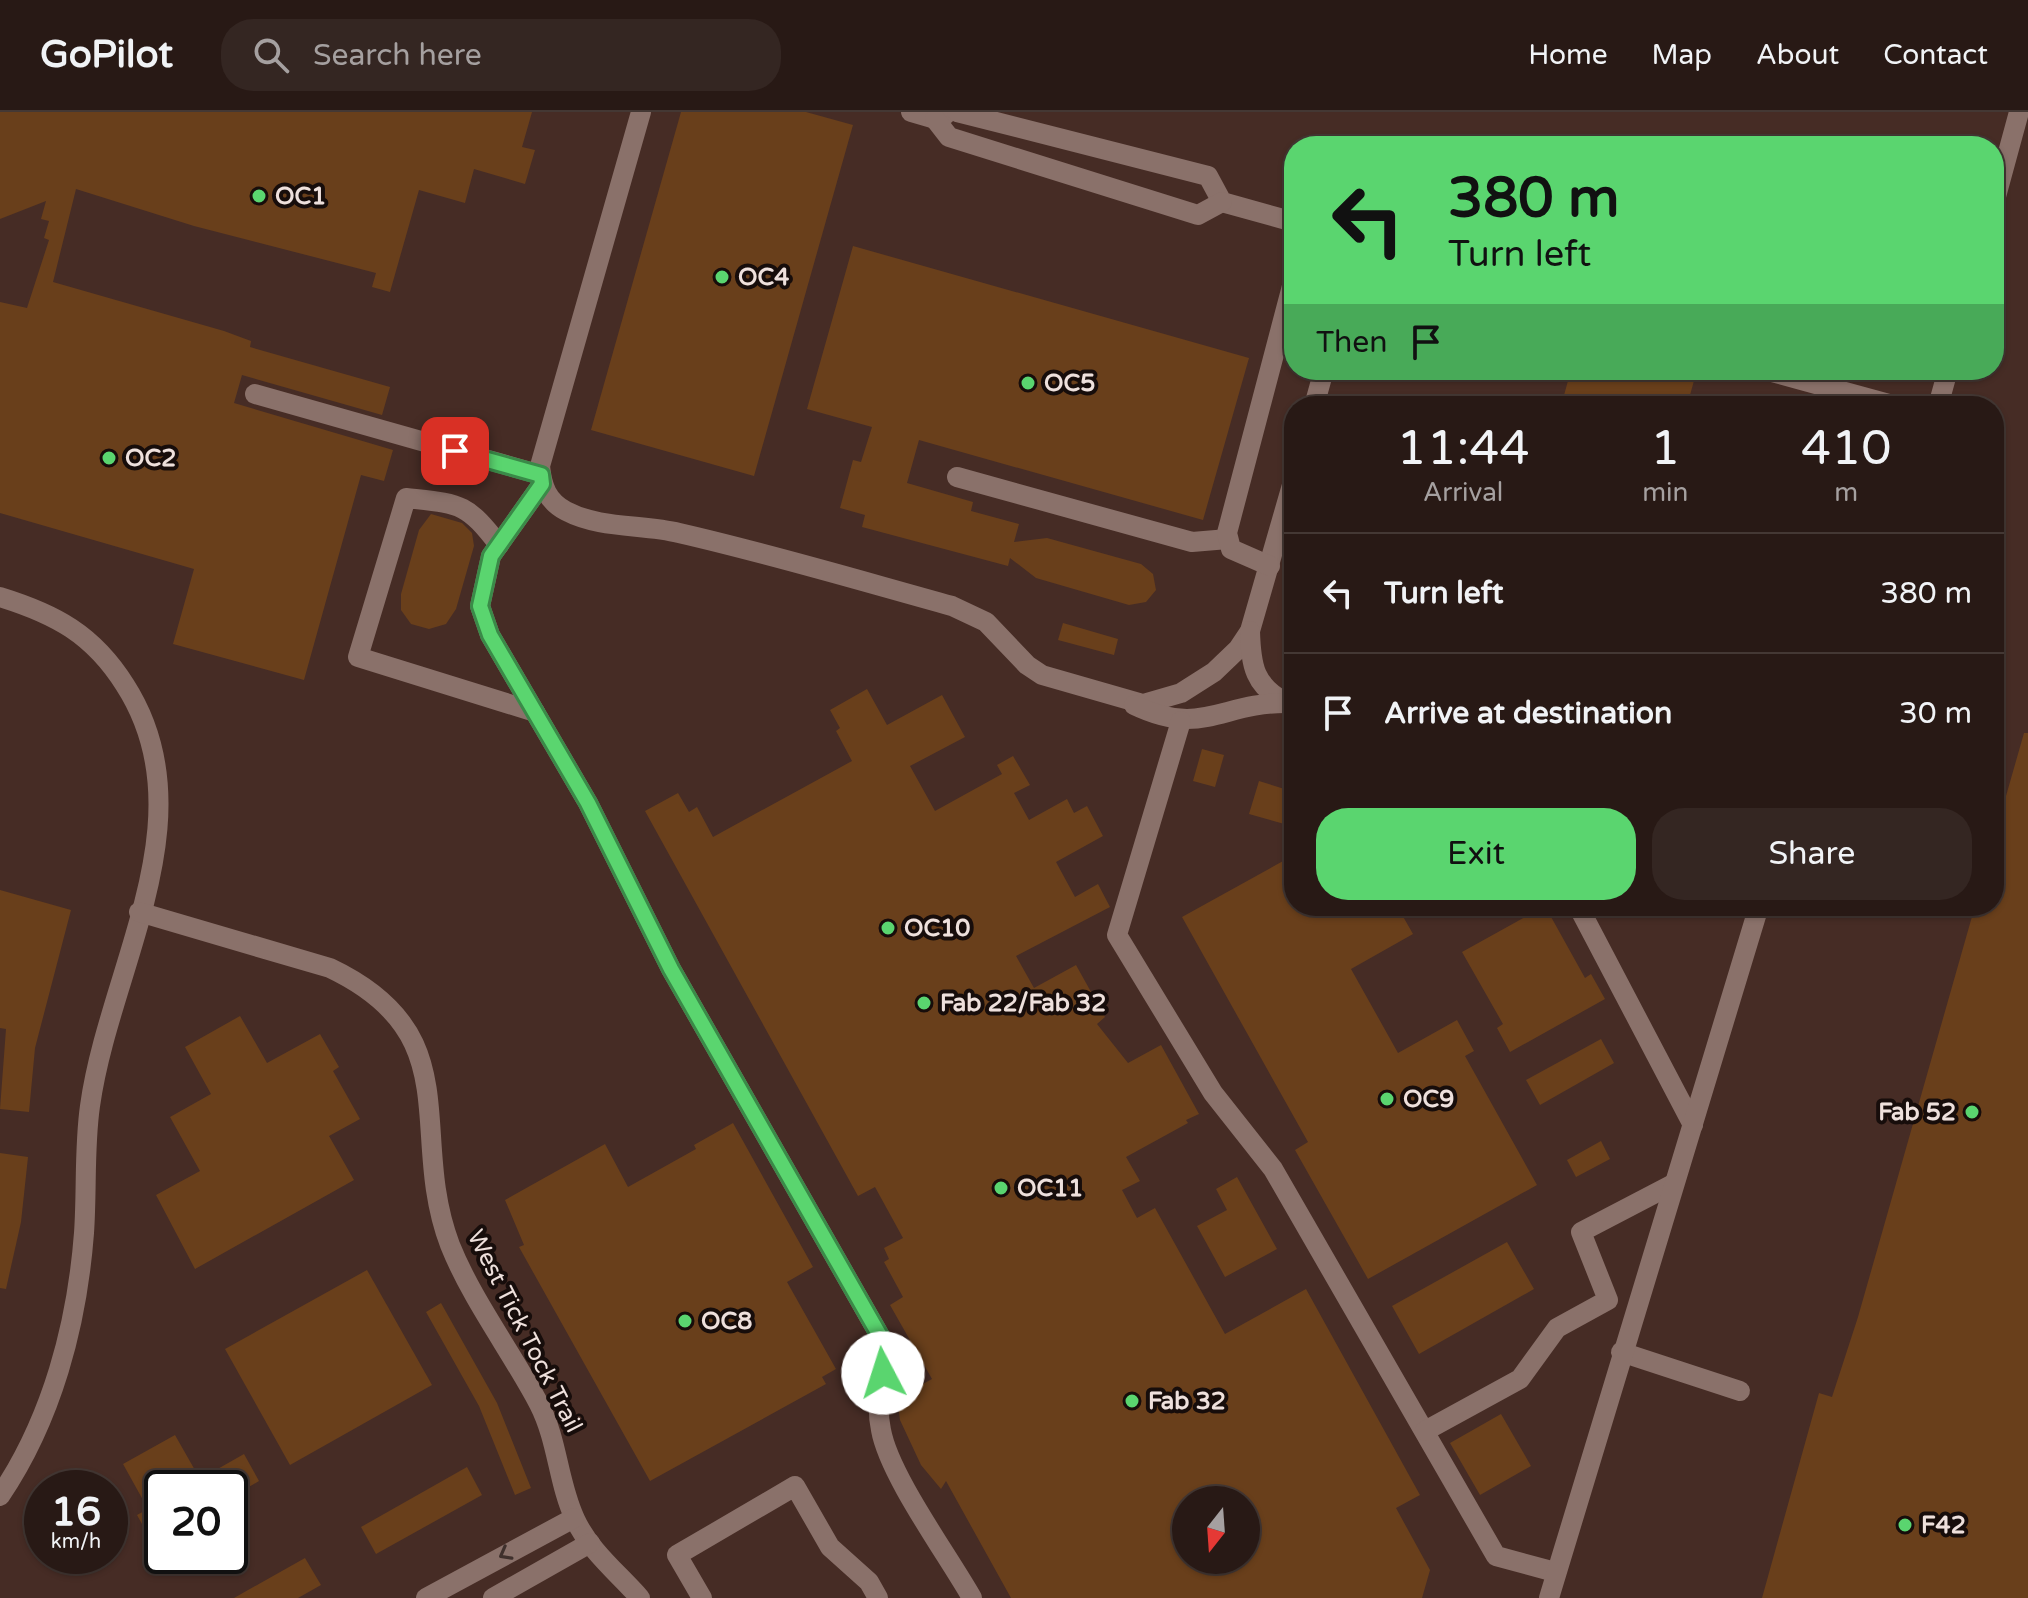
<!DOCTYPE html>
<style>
body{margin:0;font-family:"Varela Round",sans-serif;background:#342622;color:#f1f3f6;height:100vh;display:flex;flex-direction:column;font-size:30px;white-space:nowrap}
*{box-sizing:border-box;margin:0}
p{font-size:26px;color:#a5a0a0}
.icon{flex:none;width:44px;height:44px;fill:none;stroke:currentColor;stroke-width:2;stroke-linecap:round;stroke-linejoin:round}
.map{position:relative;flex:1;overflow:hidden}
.side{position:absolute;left:1284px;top:284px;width:720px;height:520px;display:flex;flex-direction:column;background:#281915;border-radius:32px;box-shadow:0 2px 6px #0004,0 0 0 2px #443834}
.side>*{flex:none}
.guide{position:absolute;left:1284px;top:24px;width:720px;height:244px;border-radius:32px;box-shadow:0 2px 6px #0004,0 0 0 2px #443834;background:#5ad56f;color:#111;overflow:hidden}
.needle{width:52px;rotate:197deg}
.controls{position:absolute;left:1172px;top:1374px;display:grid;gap:16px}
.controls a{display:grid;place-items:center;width:88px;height:88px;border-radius:50%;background:#281915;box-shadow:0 2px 6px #0004,0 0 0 2px #443834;font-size:40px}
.speed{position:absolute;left:24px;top:1358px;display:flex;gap:16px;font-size:40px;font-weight:700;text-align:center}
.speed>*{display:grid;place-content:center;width:104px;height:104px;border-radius:50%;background:#281915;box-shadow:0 2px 6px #0004,0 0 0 2px #443834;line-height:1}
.speed small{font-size:20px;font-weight:400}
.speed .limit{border:4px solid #111;border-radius:12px;background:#fff;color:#111}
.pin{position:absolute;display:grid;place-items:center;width:68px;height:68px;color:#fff;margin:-34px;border-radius:16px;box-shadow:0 4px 12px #0006}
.me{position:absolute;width:88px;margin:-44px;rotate:355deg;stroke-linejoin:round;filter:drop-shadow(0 0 6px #0008)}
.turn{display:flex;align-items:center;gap:28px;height:168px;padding:0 32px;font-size:36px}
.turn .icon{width:104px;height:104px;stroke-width:2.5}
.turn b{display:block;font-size:56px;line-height:68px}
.then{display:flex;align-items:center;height:76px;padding:0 32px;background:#0003;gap:16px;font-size:30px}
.eta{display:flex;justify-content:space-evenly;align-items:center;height:136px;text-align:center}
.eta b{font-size:48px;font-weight:600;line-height:56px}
.action{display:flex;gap:16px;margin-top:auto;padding:16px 32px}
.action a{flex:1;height:92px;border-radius:32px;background:#5ad56f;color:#111;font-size:32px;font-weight:600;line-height:92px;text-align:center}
.action a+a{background:#342622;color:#f1f3f6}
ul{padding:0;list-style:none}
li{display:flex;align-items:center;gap:24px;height:120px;padding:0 32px;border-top:2px solid #443834}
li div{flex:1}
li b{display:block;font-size:30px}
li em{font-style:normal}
header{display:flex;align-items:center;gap:48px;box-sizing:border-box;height:112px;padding:0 40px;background:#281915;border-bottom:2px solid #443834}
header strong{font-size:38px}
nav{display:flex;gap:44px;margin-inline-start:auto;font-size:28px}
.search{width:560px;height:72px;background:#342622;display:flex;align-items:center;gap:20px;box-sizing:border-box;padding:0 28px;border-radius:32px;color:#a5a0a0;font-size:30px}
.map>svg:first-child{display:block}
.built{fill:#462c25;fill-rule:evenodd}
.building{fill:#693f1b;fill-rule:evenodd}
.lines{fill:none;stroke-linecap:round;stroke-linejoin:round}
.minor{stroke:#8a716a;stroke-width:20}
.oneway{stroke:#3f302c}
.route-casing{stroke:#3a8a48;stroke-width:20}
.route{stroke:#5ad56f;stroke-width:14}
.poi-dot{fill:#5ad56f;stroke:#170d0b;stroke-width:3}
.labels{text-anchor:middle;stroke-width:8;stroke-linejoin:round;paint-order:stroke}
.poi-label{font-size:24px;font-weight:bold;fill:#eee0dc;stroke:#170d0b;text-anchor:start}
.street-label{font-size:24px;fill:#eee0dc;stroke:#170d0b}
</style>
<header>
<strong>GoPilot</strong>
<div class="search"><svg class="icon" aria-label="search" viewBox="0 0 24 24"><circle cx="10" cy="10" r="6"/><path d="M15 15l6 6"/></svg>Search here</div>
<nav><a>Home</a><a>Map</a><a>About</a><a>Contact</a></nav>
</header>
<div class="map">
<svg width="2028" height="1486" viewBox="0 0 2028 1486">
<rect width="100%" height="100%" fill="#36211c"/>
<!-- built -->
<path class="built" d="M0 0H2028V1486H0ZM1294 34H1994V258H1294ZM1294 294H1994V794H1294ZM42 1376H110V1444H42ZM162 1376H230V1444H162ZM1186 1388H1246V1448H1186Z"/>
<!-- building -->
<g class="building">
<polygon points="0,0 532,0 522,35 535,38 525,72 474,57 465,91 419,78 390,180 372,175 376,161 194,114 76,77 53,170 224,219 251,229 250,235 390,275 382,303 242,263 234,291 393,338 384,369 361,363 304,568 173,532 194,457 0,401 0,190 27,196 49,128 44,126 49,109 41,107 46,89 0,107"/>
<polygon points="681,0 806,0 853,13 754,364 591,318"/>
<polygon points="853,134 1249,246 1203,408 919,328 907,371 973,390 971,399 1019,412 1014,430 1047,426 1141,452 1153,462 1156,478 1146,490 1129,493 1036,466 1010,446 1008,454 862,415 865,403 840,396 853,348 861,350 872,315 807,297"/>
<polygon points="1571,258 1668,258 1695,265 1687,294 1631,294 1601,286 1599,294 1561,294"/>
<polygon points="431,402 462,411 472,421 474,434 456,497 446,512 429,517 411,512 401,498 401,482 419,418"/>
<polygon points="1063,511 1118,527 1114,543 1058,528"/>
<path d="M867 577 887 613 942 583 965 625 910 654 935 699 1002 662 997 653 1013 644 1030 673 1014 681 1029 708 1067 687 1074 701 1087 694 1103 724 1056 750 1075 785 1098 772 1110 795 1016 844 1034 876 1076 853 1105 905 1097 912 1128 951 1161 933 1199 1002 1186 1008 1188 1011 1126 1045 1140 1069 1122 1078 1137 1106 1155 1096 1225 1222 1306 1177 1420 1383 1396 1396 1430 1458 1422 1486H1011L946 1369 941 1377 921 1353 900 1308 897 1286 932 1267 890 1193 903 1185 884 1150 889 1147 884 1136 903 1126 875 1075 858 1084 645 699 678 681 689 700 697 695 713 725 852 649 836 619 840 616 830 598ZM1186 1388H1246V1448H1186Z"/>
<polygon points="2024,621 2028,621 2028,1486 1762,1486 1819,1281 1832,1285 1858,1205 1975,794 1994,794 1994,726"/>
<polygon points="1202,637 1224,643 1215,675 1193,669"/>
<polygon points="1259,669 1294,680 1294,708 1288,713 1249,702"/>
<polygon points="1294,743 1294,794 1397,794 1413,822 1351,857 1398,941 1457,908 1474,939 1465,944 1537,1073 1368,1167 1295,1038 1308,1030 1182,805"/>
<polygon points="0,778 71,798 35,936 29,1000 0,997 6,917 0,916"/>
<polygon points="1545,794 1585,866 1591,862 1605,887 1510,940 1497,916 1503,912 1462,840"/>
<polygon points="240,904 267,951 320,922 339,955 333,959 360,1007 329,1024 354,1068 195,1157 156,1083 200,1059 170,1005 211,982 185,935"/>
<polygon points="1601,927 1614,951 1540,993 1526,968"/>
<polygon points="733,1011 813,1155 787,1170 836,1257 822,1265 826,1272 650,1369 519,1135 524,1133 505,1088 605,1032 628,1075 696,1037 694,1033"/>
<polygon points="1601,1029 1610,1047 1576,1065 1567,1048"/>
<polygon points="0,1041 28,1045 21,1110 6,1177 0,1176"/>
<polygon points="1237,1065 1277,1137 1225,1165 1197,1114 1227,1098 1216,1077"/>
<polygon points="1507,1130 1534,1177 1419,1242 1392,1194"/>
<polygon points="367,1158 432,1273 290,1353 225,1237"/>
<polygon points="441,1191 497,1291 531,1376 515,1383 479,1294 426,1200"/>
<polygon points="1501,1302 1531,1354 1480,1383 1450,1331"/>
<polygon points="175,1323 200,1367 244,1342 259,1369 230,1386 230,1376 162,1376 162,1425 152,1430 137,1403 148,1397 123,1352"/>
<polygon points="467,1355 482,1383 376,1442 361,1415"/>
<polygon points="305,1446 321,1473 298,1486 234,1486"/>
</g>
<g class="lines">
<!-- minor -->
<g class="minor">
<path d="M641 0 540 354C542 374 547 389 566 399 600 417 643 412 679 421 771 442 861 469 952 494L986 510 1027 553 1042 563 1143 592 1181 581 1214 560 1238 537 1250 519 1294 366"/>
<polyline points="911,0 935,7 945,3"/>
<polyline points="957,0 1208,64 1222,90 1294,110"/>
<polyline points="935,7 949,25 1198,103 1222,90"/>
<polyline points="1994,92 2019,0"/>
<polyline points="1765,258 1896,294"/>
<polyline points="255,282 541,363"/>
<polyline points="1314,294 1324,258"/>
<polyline points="1938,294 1948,258"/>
<polyline points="957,365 1192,430 1228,427"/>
<path d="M542 372 491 444 480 494 490 523 588 691 671 857 888 1238C882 1265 875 1290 881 1318 889 1363 947 1442 972 1486"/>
<path d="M499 433C466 390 460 392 406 386L358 545 535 600"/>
<polyline points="1270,454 1231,437 1227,421 1292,174"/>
<path d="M0 485C55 502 93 522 125 573 210 705 109 856 90 994 84 1036 87 1078 84 1121 77 1213 52 1307 0 1384"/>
<path d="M1250 519C1251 554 1254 574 1287 591"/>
<path d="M1134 593C1203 626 1221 590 1288 591"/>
<polyline points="1181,609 1117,823 1213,981 1273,1057 1496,1444 1555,1460"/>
<polyline points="1578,794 1693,1013"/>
<path d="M139 800 330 856C471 923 407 1020 450 1133 472 1188 511 1239 539 1292 558 1329 558 1371 575 1407 589 1438 618 1461 640 1486"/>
<polyline points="1621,1240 1740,1279"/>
<polyline points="1425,1319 1520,1267 1557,1216 1608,1188 1581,1120 1673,1072"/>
<polyline points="426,1486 574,1406"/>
<polyline points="493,1486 590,1431"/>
<polyline points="702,1486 677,1443 795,1374 830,1435 869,1470 878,1486"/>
<polyline points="1549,1486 1759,794"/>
</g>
</g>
<!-- one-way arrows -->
<defs><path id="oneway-chevron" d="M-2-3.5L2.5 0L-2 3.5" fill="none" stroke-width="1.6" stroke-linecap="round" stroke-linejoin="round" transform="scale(2)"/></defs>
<use class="oneway" href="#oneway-chevron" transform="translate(505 1442) rotate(151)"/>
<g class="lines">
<!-- route casing -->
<g class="route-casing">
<polyline id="route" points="455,339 541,363 542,372 491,444 480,494 490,523 588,691 671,857 888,1238 883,1261"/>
</g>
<!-- route -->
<use href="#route" class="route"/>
</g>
<!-- markers -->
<g class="poi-dot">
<circle cx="259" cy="84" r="8"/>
<circle cx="722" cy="165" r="8"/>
<circle cx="1028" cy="271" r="8"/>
<circle cx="109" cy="346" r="8"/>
<circle cx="888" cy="816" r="8"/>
<circle cx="924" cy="891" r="8"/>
<circle cx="1387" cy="987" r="8"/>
<circle cx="1972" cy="1000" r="8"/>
<circle cx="1001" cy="1076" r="8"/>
<circle cx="685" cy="1209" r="8"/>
<circle cx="1132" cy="1289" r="8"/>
<circle cx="1905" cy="1413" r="8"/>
</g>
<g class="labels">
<!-- poi labels -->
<g class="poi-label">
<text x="275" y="92">OC1</text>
<text x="738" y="173">OC4</text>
<text x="1044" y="279">OC5</text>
<text x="125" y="354">OC2</text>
<text x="904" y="824">OC10</text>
<text x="940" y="899">Fab 22/Fab 32</text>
<text x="1403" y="995">OC9</text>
<text x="1956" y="1008" text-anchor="end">Fab 52</text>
<text x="1017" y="1084">OC11</text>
<text x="701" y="1217">OC8</text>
<text x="1148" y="1297">Fab 32</text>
<text x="1921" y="1421">F42</text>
</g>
<!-- street labels -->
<g class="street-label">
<text transform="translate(525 1219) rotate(63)" y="8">West Tick Tock Trail</text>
</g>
</g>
</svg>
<div class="controls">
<a><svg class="needle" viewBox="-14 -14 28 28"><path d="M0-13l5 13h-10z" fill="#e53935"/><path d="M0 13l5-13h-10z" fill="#a5a0a0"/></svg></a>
</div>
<div class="speed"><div>16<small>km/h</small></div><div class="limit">20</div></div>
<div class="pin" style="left:455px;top:339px;background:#d93025"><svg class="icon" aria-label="arrive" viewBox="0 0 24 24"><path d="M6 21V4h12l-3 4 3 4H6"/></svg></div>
<svg class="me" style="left:883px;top:1261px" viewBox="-20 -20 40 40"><circle r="19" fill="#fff"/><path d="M0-13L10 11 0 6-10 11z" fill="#5ad56f"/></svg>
<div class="guide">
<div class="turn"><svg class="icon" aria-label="left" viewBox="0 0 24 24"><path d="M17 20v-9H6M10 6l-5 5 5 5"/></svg><div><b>380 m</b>Turn left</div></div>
<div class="then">Then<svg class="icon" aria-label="arrive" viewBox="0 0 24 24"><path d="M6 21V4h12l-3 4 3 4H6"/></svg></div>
</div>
<section class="side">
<div class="eta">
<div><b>11:44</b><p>Arrival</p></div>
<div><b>1</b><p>min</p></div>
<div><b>410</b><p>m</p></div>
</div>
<ul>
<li><svg class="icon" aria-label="left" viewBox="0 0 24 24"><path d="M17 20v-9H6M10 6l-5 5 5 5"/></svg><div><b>Turn left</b></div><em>380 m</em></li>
<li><svg class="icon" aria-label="arrive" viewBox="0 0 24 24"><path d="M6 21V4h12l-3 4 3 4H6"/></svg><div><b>Arrive at destination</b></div><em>30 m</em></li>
</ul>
<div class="action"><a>Exit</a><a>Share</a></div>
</section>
</div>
